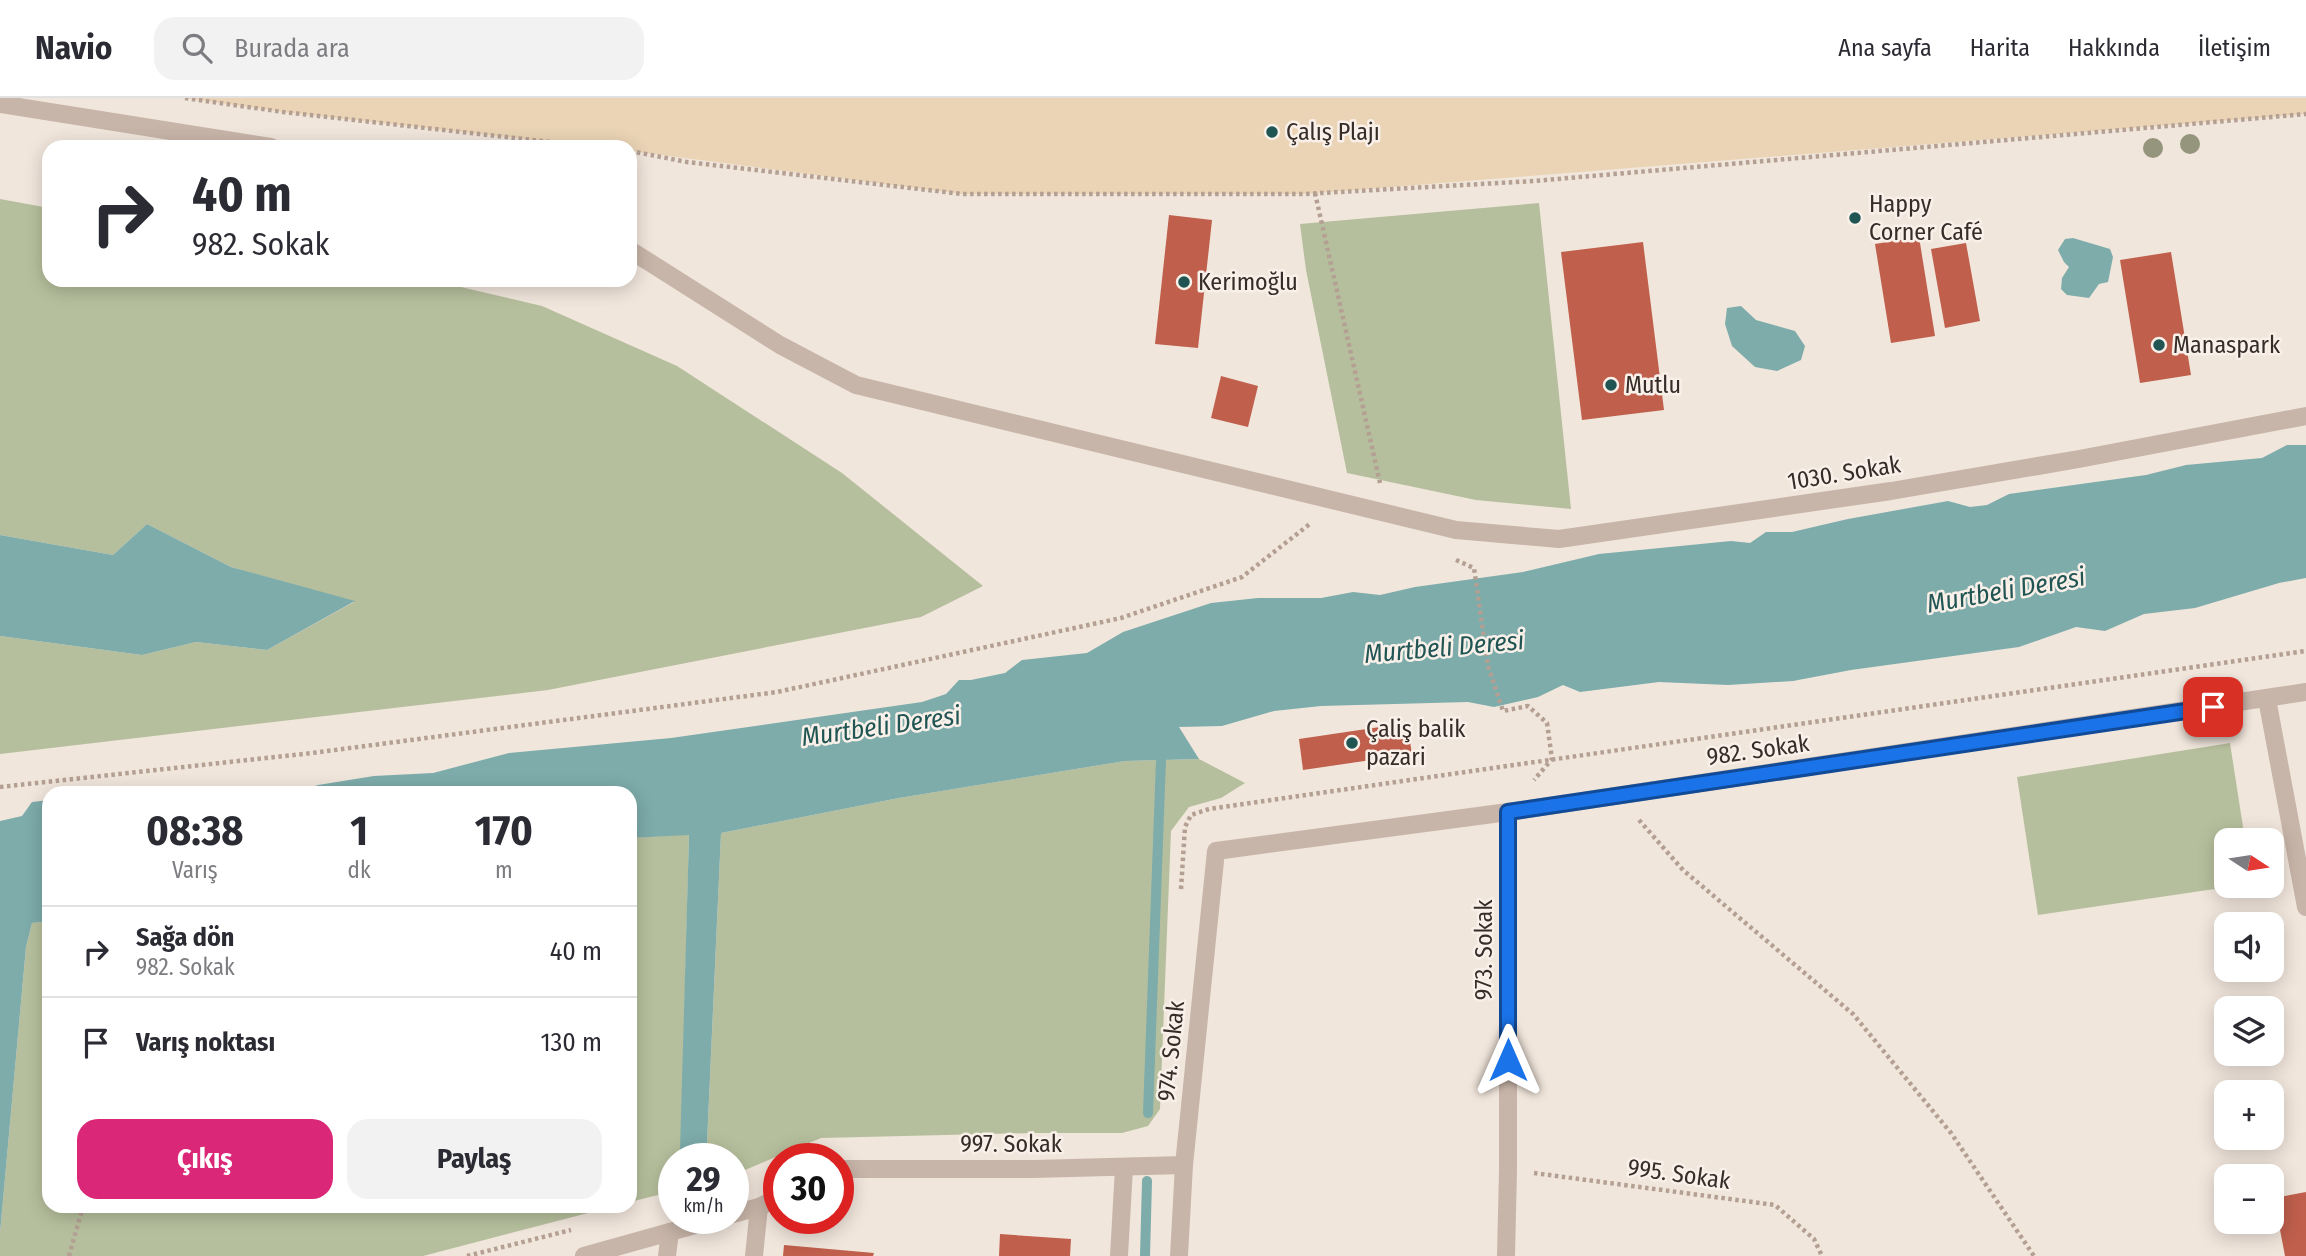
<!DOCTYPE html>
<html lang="tr">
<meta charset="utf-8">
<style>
body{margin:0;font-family:"Fira Sans Condensed",sans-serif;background:#f2f2f3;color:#2b2b33;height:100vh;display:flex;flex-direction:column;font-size:26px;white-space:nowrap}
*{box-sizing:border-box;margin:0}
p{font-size:23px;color:#7c7c81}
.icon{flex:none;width:38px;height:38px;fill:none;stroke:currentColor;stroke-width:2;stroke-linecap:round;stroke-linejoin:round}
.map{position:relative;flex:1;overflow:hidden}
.panel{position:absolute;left:42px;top:688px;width:595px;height:427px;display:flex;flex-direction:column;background:#fff;border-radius:21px;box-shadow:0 4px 18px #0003}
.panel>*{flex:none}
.top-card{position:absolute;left:42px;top:42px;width:595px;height:147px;border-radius:21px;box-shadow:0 4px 18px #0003;background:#fff;color:#2b2b33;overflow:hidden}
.needle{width:46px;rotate:102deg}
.fabs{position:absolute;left:2214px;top:730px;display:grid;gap:14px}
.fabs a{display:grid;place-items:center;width:70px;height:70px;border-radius:14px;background:#fff;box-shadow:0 4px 18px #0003;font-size:35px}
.speed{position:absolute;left:658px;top:1045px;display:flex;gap:14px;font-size:35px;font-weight:700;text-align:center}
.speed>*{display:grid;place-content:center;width:91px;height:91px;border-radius:50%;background:#fff;box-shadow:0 4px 18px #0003;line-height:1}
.speed small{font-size:18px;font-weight:400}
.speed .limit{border:10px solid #d22;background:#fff;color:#111}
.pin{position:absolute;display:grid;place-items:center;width:60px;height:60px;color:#fff;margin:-30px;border-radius:14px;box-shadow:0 4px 10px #0006}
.me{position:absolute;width:77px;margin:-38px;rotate:0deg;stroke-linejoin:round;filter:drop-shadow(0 0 5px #0008)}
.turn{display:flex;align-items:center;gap:24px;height:147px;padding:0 35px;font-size:32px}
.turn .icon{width:91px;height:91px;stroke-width:2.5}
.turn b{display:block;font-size:49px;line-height:60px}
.eta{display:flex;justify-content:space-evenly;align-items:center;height:119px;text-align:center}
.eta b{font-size:42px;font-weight:700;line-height:49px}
.action{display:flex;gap:14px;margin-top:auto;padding:14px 35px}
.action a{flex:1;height:80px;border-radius:21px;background:#db2777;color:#fff;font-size:28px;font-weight:700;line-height:80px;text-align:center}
.action a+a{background:#f2f2f3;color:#2b2b33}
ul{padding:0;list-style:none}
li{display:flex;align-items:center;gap:21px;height:91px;padding:0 35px;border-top:2px solid #e1e1e2}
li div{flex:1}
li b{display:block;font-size:26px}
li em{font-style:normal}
header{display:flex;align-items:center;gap:42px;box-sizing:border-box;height:98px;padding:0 35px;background:#fff;border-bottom:2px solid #e1e1e2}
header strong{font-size:33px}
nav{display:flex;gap:38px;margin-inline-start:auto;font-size:24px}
.search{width:490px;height:63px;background:#f2f2f3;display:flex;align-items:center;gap:18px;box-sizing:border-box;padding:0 24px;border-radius:21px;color:#7c7c81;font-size:26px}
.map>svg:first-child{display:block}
.green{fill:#b6bf9d}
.sand{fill:#ead4b5}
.water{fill:#7dacab}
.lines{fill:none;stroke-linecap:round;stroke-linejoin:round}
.stream{stroke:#7dacab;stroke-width:10}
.building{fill:#bf5f4c}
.path{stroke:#b49f93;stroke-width:4.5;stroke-dasharray:3.5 3.5;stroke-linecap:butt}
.minor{stroke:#c8b5a9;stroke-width:18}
.tree{fill:#94957c}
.route-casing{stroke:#114b97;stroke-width:18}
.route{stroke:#1a73e8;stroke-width:12}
.poi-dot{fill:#205554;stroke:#f9f0e9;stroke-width:2.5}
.labels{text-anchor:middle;stroke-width:5;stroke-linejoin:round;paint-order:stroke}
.poi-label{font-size:24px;fill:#362c28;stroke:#f9f0e9;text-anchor:start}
.street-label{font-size:24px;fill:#362c28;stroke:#f9f0e9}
.water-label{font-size:26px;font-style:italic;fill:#205554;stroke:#f9f0e9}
</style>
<header>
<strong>Navio</strong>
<div class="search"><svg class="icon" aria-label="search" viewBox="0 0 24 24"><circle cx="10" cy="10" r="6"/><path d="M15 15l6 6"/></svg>Burada ara</div>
<nav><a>Ana sayfa</a><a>Harita</a><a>Hakkında</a><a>İletişim</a></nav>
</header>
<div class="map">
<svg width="2306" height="1158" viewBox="0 0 2306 1158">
<rect width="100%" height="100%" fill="#f1e6dc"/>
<!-- green -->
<g class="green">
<polygon points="0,101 49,110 49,182 431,182 542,208 677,268 842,375 983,488 921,519 548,592 0,656 0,538 142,557 196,544 267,552 354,504 231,469 147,426 113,457 0,437"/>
<polygon points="1539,105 1571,411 1476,402 1347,375 1306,172 1300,126"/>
<polygon points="2230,645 2245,742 2226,742 2226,788 2235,788 2038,817 2017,679"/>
<polygon points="1199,661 1245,685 1221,700 1189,709 1171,733 1160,1011 1148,1028 1122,1035 1032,1035 821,1040 733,1077 733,1060 674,1060 674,1093 630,1104 630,740 689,736 681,1052 707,1045 721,735 899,700 1125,663"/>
<polygon points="49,823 49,1108 615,1108 423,1158 0,1158 0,1135 26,849 32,825"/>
</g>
<!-- sand -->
<polygon class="sand" points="185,0 2306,0 2306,16 1304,96 962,96 630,53 630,49 595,49 283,14"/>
<!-- water -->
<g class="water">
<polygon points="2073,140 2110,151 2113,159 2108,184 2099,186 2089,200 2067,197 2061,191 2062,180 2069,169 2064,164 2058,152 2065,141"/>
<polygon points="1741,208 1756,222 1795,233 1805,248 1801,262 1777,273 1755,269 1732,248 1725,226 1727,210"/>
<polygon points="2287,347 2306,347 2306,480 2279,485 2195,510 2144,516 2105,533 2076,529 2019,549 1851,572 1793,583 1728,587 1659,584 1580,594 1563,587 1538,599 1494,609 1468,604 1321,608 1274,613 1222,628 1179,629 1199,661 1125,663 899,700 721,735 707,1045 680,1052 689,737 630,740 630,695 295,695 318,687 374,678 433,675 509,655 671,640 922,604 946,596 959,582 971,582 1005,575 1022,562 1087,555 1123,534 1211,505 1258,500 1321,500 1353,494 1380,497 1415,489 1523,474 1599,456 1731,443 1750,445 1766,434 1792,434 1848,421 1948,403 1970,409 1987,407 2009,396 2146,377 2186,367 2262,360"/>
<polygon points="147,426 231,469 355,503 267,552 196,544 142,557 0,538 0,437 113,457"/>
<polygon points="49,702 49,823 32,825 26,849 0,1135 0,723 22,718 32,704"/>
</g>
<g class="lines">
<!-- stream -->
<g class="stream">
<polyline points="1148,1015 1161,662"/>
<polyline points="1145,1158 1147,1083"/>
</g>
</g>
<!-- building -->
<g class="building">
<polygon points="1169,117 1212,122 1198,250 1155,246"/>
<polygon points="1919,139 1935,238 1891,245 1875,146"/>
<polygon points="1643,144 1664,312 1582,322 1561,154"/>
<polygon points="1966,145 1980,223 1945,230 1931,151"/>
<polygon points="2171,154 2191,277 2140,285 2120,162"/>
<polygon points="1221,278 1258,288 1248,329 1211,320"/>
<polygon points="1407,625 1412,656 1303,672 1299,641"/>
<polygon points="2306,1094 2306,1158 2285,1158 2274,1100"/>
<polygon points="1000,1136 1071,1141 1070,1158 999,1158"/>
<polygon points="784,1147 874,1155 873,1158 783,1158"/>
</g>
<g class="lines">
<!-- path -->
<g class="path">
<polyline points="185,0 283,14 595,49"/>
<polyline points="630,53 687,64 962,96 1304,96 1534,83 2306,16"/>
<polyline points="1315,95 1380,385"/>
<polyline points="1456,462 1474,470 1488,568 1503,613 1528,608 1547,625 1552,661 1534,682"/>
<polyline points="0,689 312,655 777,594 1121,520 1242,479 1311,425"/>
<polyline points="1639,722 1683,772 1853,916 1951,1035 2034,1158"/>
<polyline points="1181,791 1185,729 1191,717 1209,711 2306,553"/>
<polyline points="799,1060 817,1052"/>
<polyline points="1534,1075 1775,1107 1814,1141 1822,1158"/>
<polyline points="69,1158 83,1108"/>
<polyline points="467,1158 571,1132"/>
</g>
<!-- minor -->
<g class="minor">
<polyline points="0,6 271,49"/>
<polyline points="630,152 780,247 856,287 1456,432 1559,441 1891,393 2079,361 2306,318"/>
<polyline points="2267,601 2306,809"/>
<polyline points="838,1071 1034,1071 1184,1067"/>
<polyline points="733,1116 759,1109 779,1099"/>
<polyline points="584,1158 720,1120"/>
<polyline points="667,1158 670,1134"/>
<polyline points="754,1158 759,1109"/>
<polyline points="1119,1158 1124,1070"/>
<polyline points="1179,1158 1184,1067 1216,753 1508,714 2306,594"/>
<polyline points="1506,1158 1508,1072 1508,714"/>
</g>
</g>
<!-- trees -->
<g class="tree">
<circle cx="2190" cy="46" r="10"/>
<circle cx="2153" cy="50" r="10"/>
</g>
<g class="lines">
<!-- route casing -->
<g class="route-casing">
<polyline id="route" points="1508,962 1508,714 2213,609"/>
</g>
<!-- route -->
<use href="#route" class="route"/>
</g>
<!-- markers -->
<g class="poi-dot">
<circle cx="1272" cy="34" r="7"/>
<circle cx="1855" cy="120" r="7"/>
<circle cx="1184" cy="184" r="7"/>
<circle cx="2159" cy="247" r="7"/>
<circle cx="1611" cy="287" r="7"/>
<circle cx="1352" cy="645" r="7"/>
</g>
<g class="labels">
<!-- poi labels -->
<g class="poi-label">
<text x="1286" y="42">Çalış Plajı</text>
<text x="1869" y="114">Happy<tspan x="1869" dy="28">Corner Café</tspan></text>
<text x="1198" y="192">Kerimoğlu</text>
<text x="2173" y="255">Manaspark</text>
<text x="1625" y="295">Mutlu</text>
<text x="1366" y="639">Çaliş balik<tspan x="1366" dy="28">pazari</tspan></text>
</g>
<!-- street labels -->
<g class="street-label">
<text transform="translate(1844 375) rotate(-9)" y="8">1030. Sokak</text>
<text transform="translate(1758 652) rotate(-8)" y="8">982. Sokak</text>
<text transform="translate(1484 852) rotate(-90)" y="8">973. Sokak</text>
<text transform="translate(1171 953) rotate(-84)" y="8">974. Sokak</text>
<text x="1011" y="1054">997. Sokak</text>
<text transform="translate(1679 1076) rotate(8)" y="8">995. Sokak</text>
</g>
<!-- water labels -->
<g class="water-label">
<text transform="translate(2006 492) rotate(-10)" y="9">Murtbeli Deresi</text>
<text transform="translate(1444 549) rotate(-5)" y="9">Murtbeli Deresi</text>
<text transform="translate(881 628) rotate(-8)" y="9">Murtbeli Deresi</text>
</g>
</g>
</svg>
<div class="fabs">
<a><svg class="needle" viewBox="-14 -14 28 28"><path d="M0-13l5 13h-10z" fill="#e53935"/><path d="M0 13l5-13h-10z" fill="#7c7c81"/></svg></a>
<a><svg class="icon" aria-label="sound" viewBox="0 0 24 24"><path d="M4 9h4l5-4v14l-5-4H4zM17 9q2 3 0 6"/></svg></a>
<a><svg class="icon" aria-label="layers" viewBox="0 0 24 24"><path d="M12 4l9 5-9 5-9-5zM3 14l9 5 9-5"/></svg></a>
<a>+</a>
<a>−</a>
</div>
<div class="speed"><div>29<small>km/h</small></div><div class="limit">30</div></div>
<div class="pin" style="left:2213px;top:609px;background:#d93025"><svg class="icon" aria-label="arrive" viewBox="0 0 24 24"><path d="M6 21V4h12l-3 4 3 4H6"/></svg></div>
<svg class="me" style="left:1508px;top:962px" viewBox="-20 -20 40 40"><path d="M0-17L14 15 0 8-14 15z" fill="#1a73e8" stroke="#fff" stroke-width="4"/></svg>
<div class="top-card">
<div class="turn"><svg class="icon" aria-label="right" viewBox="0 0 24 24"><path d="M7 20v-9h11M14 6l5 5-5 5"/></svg><div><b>40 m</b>982. Sokak</div></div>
</div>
<section class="panel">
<div class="eta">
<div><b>08:38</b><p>Varış</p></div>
<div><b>1</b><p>dk</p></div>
<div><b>170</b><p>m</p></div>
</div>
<ul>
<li><svg class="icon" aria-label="right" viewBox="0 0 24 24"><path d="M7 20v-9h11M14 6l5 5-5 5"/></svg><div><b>Sağa dön</b><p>982. Sokak</p></div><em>40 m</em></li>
<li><svg class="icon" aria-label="arrive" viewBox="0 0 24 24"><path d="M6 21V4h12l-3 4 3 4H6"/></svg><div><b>Varış noktası</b></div><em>130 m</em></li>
</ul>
<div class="action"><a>Çıkış</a><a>Paylaş</a></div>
</section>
</div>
